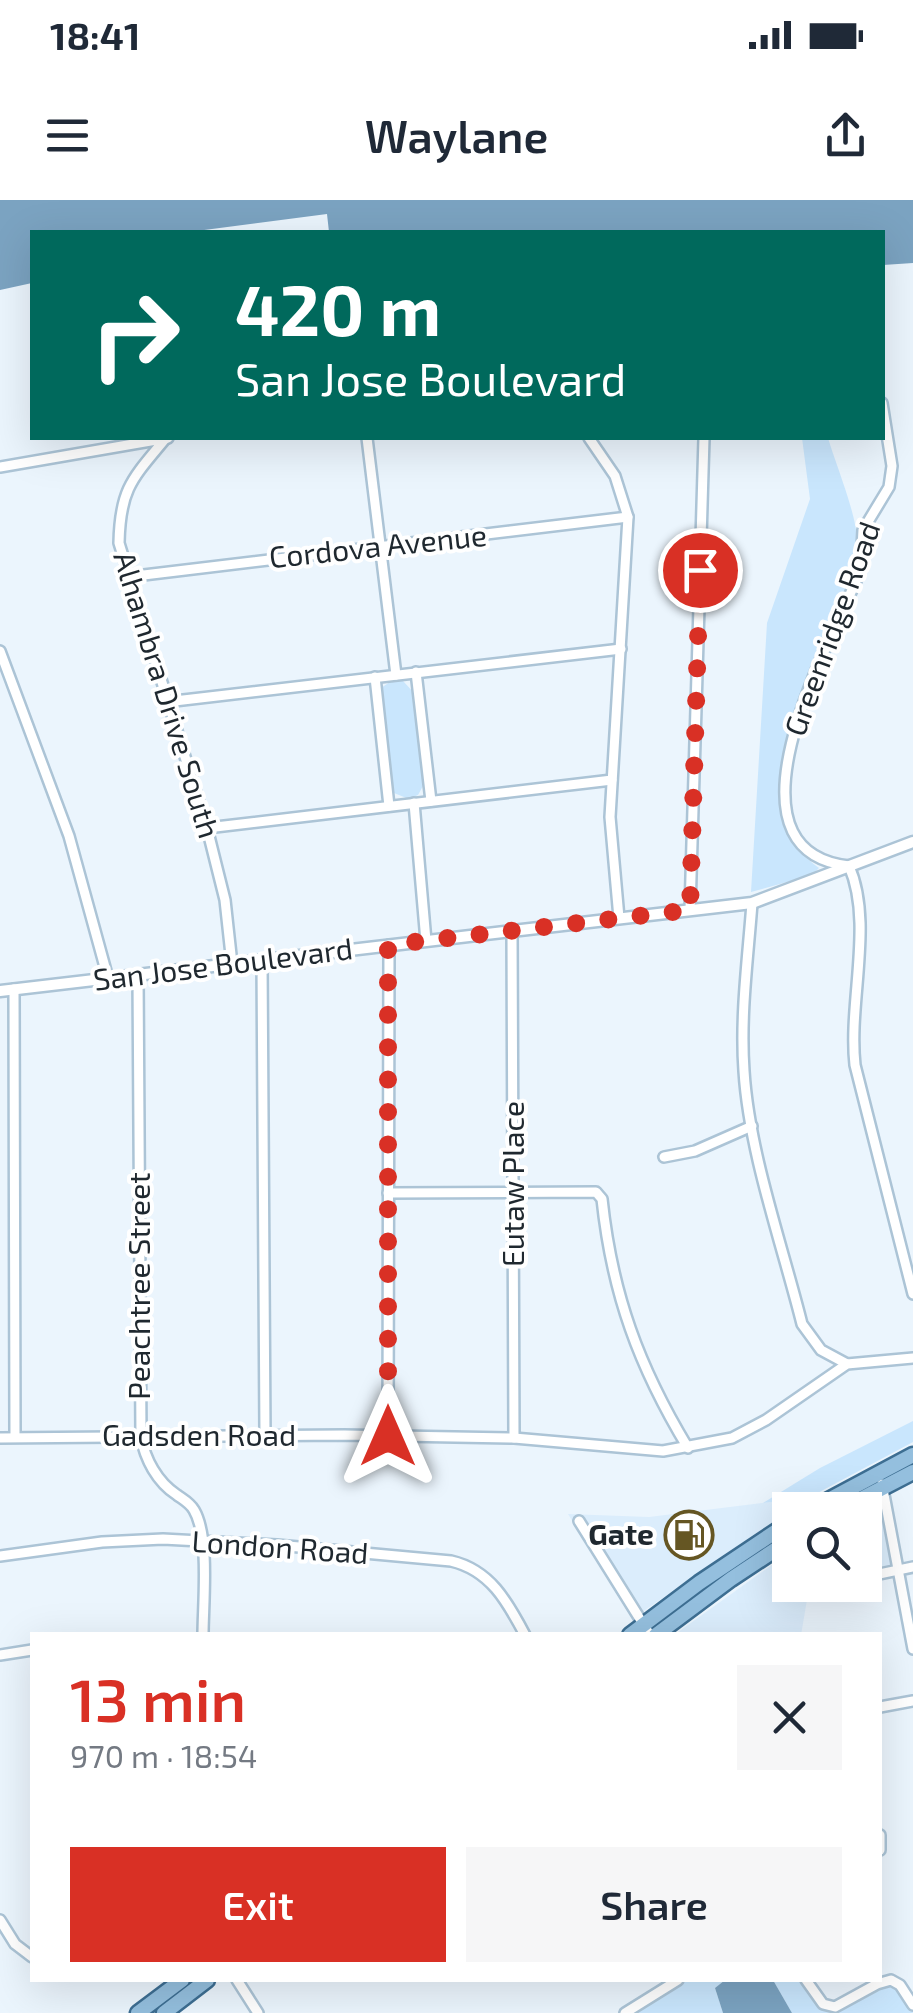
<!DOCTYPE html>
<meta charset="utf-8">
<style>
body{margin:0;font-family:"Exo 2",sans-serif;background:#f6f6f7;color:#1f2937;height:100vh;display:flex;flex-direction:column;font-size:38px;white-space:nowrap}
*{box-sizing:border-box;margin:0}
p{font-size:32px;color:#747a83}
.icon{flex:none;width:55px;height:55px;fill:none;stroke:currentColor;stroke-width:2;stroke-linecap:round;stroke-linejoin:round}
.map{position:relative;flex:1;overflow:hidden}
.side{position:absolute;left:30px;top:1432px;width:852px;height:350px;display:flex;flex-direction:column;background:#fff;border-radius:0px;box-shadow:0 10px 40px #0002}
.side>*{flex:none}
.banner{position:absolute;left:30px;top:30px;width:855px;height:210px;border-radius:0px;box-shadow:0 10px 40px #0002;background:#00695c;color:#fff;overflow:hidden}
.tools{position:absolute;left:772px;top:1292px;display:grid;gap:20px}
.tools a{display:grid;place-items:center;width:110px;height:110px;border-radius:0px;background:#fff;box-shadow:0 10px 40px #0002;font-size:50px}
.pin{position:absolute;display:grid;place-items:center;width:85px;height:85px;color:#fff;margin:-42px;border:5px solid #fff;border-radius:50%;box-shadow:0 2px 10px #0007}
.me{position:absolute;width:110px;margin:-55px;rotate:0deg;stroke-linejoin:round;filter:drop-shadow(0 0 8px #0008)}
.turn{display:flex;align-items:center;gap:35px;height:210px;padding:0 40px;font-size:45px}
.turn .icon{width:130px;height:130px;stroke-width:2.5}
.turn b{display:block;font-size:70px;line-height:85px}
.round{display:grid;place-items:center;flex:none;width:105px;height:105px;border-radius:0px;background:#f6f6f7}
.summary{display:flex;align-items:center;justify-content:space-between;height:170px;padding:0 40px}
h1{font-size:60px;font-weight:600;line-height:75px;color:#d93025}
.cta{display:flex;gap:20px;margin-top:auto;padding:20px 40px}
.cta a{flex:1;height:115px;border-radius:0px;background:#d93025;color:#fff;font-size:40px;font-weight:600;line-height:115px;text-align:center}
.cta a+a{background:#f6f6f7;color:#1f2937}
.status{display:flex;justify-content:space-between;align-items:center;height:70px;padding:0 50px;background:#fff;direction:ltr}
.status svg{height:28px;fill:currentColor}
header{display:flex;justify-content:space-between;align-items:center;height:130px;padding:0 40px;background:#fff;font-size:45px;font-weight:600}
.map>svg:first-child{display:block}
.built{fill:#dbedfc}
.green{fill:#c9e6fd}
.water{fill:#7ba3c1}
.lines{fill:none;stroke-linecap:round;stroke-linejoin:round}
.minor-casing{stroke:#acc4d6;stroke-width:14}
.tertiary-casing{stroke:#acc4d6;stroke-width:15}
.primary-casing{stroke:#3d6e92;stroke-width:19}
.minor{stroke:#fff;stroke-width:9}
.tertiary{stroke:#fff;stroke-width:10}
.primary{stroke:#94bfde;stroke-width:14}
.route{stroke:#d93025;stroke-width:18;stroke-dasharray:0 32.4}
.labels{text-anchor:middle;stroke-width:8;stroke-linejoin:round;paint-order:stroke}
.street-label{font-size:30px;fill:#1f282f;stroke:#fff}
.poi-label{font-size:30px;font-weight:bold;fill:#1f282f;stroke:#fff;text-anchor:end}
</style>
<div class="status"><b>18:41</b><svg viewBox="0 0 49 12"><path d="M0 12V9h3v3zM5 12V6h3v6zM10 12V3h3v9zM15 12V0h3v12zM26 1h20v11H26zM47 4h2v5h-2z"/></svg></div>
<header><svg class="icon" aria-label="menu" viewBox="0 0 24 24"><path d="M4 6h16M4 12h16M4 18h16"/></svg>Waylane<svg class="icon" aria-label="share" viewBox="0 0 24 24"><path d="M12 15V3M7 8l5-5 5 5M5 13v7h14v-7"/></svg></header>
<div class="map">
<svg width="913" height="1813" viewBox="0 0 913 1813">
<rect width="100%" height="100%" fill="#ebf5fd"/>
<!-- built -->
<g class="built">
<polygon points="810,1297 632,1419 568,1314 649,1317"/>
<polygon points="876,1300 882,1305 896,1369 865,1376 865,1310 860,1310"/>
<polygon points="790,1352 790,1385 843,1385 808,1394 801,1435 674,1435"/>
</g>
<!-- green -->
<g class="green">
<path d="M802 238H828C836 265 857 315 857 341 858 364 847 387 838 407 808 482 734 605 819 668L812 675 751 692 767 423 810 299Z"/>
<polygon points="393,480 403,481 415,494 423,586 418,595 409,599 394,593 381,488"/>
<polygon points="913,1221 913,1242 810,1297 763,1303 820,1268"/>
<polygon points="687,1780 725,1780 715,1788 723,1813 635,1813"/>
<path d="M773 1780H803C811 1794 818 1811 837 1811L887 1783 899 1789 913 1813H792Z"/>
</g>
<!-- water -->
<g class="water">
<polygon points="0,0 913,0 913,63 883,65 882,32 329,32 327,14 189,32 32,32 32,83 0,90"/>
<polygon points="725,1780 773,1780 792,1813 723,1813 715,1788"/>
</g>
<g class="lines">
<!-- minor casing -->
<g class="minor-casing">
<g id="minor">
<path d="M882 203 892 266 889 287 863 330 861 364 856 381C828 446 715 651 849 666 874 723 848 802 855 865L913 1094"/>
<path d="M166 238C133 278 120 288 119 343L207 628 225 700 232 764"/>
<polyline points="367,238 396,475"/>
<polyline points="589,238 615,276 628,317 610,617 619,718"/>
<polyline points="0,267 168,238"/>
<polyline points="127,377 628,317"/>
<polyline points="0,451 69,636 108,778"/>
<polyline points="416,472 431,601"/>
<polyline points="375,477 389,606"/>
<polyline points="166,502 621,449"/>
<polyline points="414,603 426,741"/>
<polyline points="207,628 612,580"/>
<path d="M752 703C748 758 740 815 744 871 749 952 782 1044 802 1124L821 1150 847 1164"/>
<polyline points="690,710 704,238"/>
<polyline points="512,731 514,1238"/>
<polyline points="262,761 265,1235"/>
<path d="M138 775 141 1237C145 1259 157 1282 177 1295 184 1300 190 1303 194 1310 210 1337 203 1403 203 1435"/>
<polyline points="14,789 15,1237"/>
<polyline points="664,957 695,951 752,926"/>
<path d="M388 993 596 992 602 999C612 1094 639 1167 688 1248"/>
<polyline points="388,1236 389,745"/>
<polyline points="0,1238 344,1235 514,1238 663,1251 732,1238 766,1220 847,1164 913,1158"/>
<polyline points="882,1284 913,1449"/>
<polyline points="579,1321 650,1435"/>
<path d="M0 1356 102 1342 163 1339 277 1345 451 1361C490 1370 507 1401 525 1435"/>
<polyline points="865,1377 913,1367"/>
<polyline points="0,1455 32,1450"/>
<polyline points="880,1507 913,1501"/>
<polyline points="880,1635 880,1650"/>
<polyline points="0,1720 15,1744 32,1757"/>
<polyline points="237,1780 258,1813"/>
<polyline points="806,1780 823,1804 835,1807 877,1784 891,1780 900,1785 913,1805"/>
<polyline points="625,1813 678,1780"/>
</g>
</g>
<!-- tertiary casing -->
<g class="tertiary-casing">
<polyline id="tertiary" points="0,791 752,703 913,642"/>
</g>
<!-- primary casing -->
<g class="primary-casing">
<g id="primary">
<polyline points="810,1310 913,1255"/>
<polyline points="840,1310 913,1272"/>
<polyline points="630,1435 699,1383 790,1322"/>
<polyline points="656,1435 731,1379 790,1340"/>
<polyline points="138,1813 182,1780"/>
<polyline points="164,1813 207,1780"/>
</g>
</g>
<!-- minor -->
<use href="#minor" class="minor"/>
<!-- tertiary -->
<use href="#tertiary" class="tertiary"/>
<!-- primary -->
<use href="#primary" class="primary"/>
</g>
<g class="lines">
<!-- route -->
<polyline class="route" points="388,1236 388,745 690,710 700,370"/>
</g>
<!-- icons -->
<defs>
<g id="fuel-ring" transform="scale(2.5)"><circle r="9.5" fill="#fff" stroke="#655623" stroke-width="1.5"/><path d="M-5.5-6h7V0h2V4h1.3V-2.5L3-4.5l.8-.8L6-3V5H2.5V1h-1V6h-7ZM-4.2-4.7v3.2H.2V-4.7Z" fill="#655623"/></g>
</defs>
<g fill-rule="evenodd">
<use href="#fuel-ring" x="689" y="1335"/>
</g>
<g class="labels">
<!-- street labels -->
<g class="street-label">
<text transform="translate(378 347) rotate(-6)" y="10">Cordova Avenue</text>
<text transform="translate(833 429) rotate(-70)" y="10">Greenridge Road</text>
<text transform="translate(166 495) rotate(73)" y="10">Alhambra Drive South</text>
<text transform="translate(223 765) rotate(-7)" y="10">San Jose Boulevard</text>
<text transform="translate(514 984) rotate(-90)" y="10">Eutaw Place</text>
<text transform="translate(140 1086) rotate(-90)" y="10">Peachtree Street</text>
<text x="199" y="1246">Gadsden Road</text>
<text transform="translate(280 1348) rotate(4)" y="10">London Road</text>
</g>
<!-- poi labels -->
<g class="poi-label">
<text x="654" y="1345">Gate</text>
</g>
</g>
</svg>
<div class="tools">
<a><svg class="icon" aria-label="search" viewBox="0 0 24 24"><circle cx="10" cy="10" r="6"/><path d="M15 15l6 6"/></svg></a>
</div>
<div class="pin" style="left:700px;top:370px;background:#d93025"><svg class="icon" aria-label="arrive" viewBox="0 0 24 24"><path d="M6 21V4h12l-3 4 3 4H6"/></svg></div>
<svg class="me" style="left:388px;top:1236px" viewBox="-20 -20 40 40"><path d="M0-17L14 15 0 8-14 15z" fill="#d93025" stroke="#fff" stroke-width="4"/></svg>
<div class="banner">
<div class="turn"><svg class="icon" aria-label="right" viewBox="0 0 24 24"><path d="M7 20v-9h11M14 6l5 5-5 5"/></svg><div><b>420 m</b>San Jose Boulevard</div></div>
</div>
<section class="side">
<div class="summary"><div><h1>13 min</h1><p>970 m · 18:54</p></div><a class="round"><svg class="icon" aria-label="close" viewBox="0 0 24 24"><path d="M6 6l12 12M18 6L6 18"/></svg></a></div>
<div class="cta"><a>Exit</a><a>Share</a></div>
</section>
</div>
